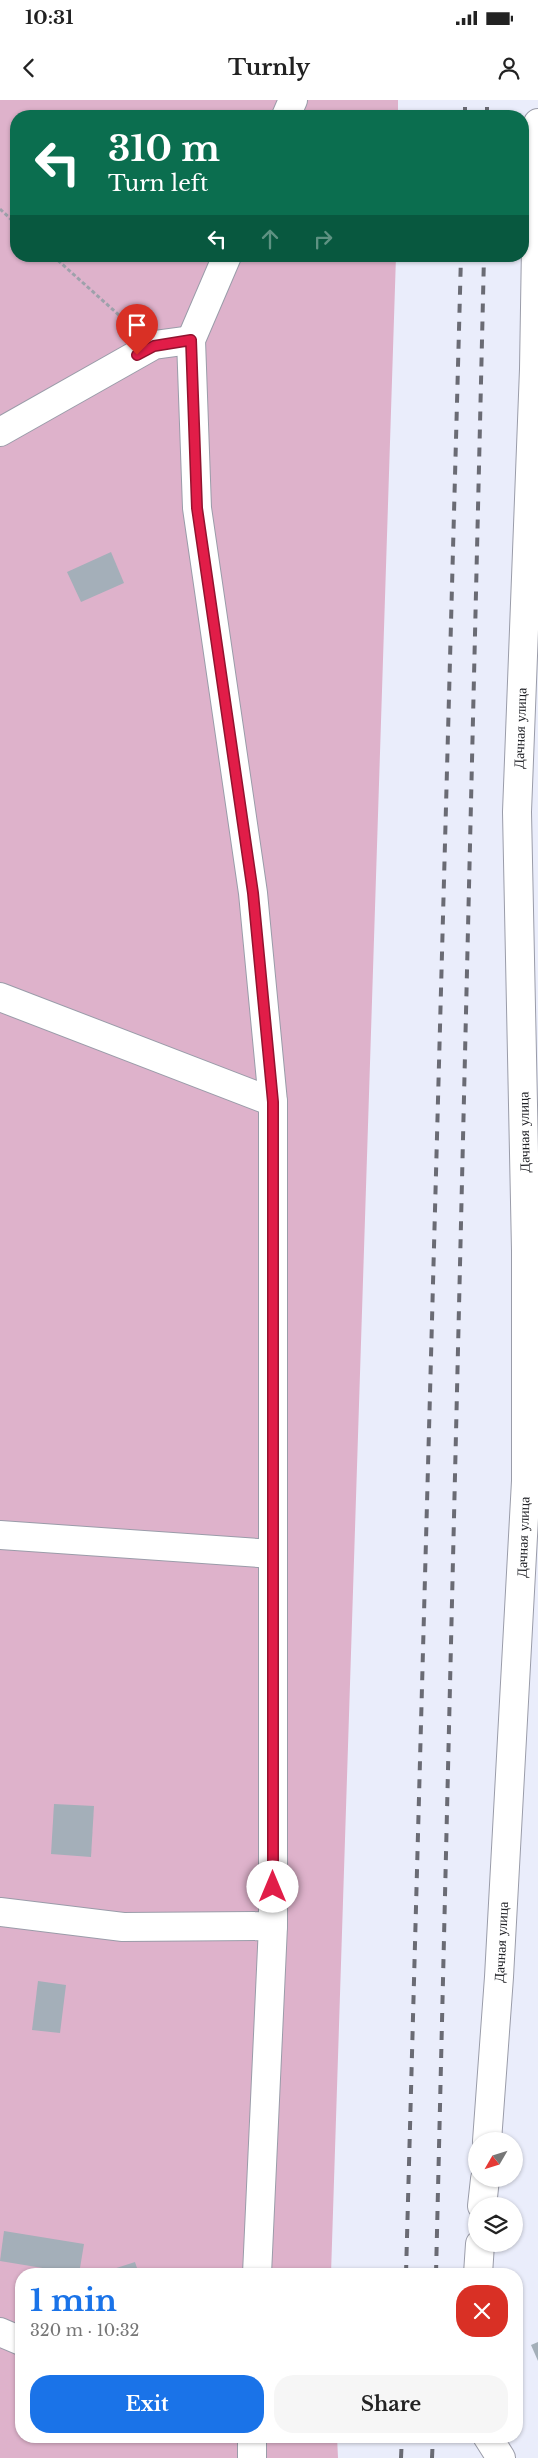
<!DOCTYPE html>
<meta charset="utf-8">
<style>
body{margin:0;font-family:"Libre Baskerville",serif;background:#f6f6f6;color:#222;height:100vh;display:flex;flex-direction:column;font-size:19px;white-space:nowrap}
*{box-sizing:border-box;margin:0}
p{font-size:16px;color:#767676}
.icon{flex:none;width:28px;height:28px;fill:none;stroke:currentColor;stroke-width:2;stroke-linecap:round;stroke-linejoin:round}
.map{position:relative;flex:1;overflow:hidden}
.panel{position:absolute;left:15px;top:2168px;width:508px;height:175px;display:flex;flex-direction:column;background:#fff;border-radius:20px;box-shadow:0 1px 4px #0004}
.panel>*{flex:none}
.guide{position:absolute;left:10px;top:10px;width:519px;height:152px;border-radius:20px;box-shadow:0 1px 4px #0004;background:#0b6e4f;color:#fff;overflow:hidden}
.needle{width:32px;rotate:231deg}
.controls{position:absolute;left:468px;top:2032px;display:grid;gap:10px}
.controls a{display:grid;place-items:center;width:55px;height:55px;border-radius:50%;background:#fff;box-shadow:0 1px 4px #0004;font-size:25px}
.pin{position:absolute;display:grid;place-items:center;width:42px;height:42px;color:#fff;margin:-51px -21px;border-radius:50% 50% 50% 0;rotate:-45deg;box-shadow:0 0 5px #0007}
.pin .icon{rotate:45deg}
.me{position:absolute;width:55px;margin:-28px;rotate:0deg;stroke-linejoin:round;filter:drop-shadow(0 0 4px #0008)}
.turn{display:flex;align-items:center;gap:18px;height:105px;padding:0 15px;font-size:22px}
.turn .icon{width:65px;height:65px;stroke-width:2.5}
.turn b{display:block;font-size:35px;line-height:42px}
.lanes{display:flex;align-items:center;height:48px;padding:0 15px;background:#0003;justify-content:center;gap:25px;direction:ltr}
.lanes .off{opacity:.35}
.round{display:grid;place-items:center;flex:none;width:52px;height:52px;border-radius:20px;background:#f6f6f6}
.head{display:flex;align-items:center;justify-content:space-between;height:85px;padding:0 15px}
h1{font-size:30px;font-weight:700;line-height:38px;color:#1a73e8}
.cta{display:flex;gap:10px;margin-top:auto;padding:10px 15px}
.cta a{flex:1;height:58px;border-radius:20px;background:#1a73e8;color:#fff;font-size:20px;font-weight:700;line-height:58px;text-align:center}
.cta a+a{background:#f6f6f6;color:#222}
.status{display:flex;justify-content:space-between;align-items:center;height:35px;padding:0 25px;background:#fff;direction:ltr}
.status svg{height:14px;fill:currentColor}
header{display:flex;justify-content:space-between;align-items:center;height:65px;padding:0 15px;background:#fff;font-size:22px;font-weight:700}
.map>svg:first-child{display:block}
.green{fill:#deb2cb}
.building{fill:#a4afb9}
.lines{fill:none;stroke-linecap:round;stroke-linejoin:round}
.minor-casing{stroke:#9a9ca9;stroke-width:30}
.path{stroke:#9ea1ab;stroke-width:3;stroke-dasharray:4 2.5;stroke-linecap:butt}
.minor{stroke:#fff;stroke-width:28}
.rail{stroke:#6a6b74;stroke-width:4;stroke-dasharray:9 9;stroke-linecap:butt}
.route-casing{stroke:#92132f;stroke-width:12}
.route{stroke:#e11d48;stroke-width:9}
.labels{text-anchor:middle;stroke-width:4;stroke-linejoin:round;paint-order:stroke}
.street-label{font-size:14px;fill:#202126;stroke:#fff}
</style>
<div class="status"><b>10:31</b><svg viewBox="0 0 49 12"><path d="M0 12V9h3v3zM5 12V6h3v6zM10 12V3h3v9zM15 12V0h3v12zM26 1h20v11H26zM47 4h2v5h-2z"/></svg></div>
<header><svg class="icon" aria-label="back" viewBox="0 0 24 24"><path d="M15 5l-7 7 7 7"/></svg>Turnly<svg class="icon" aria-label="person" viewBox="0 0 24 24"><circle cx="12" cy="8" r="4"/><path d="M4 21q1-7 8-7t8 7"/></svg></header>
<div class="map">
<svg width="538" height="2358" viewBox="0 0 538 2358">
<rect width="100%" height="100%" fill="#eaedfb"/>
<!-- green -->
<polygon class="green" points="0,0 398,0 398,16 16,16 16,156 396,156 331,2174 21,2174 21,2336 337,2336 338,2358 0,2358"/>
<!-- building -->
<g class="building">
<polygon points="111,452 124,483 81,502 67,472"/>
<polygon points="54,1704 94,1706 91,1757 51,1754"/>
<polygon points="38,1881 66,1885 60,1933 32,1930"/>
<polygon points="4,2131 84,2144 79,2174 0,2161"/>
<polygon points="135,2162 139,2174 101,2174 101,2173"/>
<polygon points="538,2242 538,2261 531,2245"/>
</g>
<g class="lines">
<!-- minor casing -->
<g class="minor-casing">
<g id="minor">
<polyline points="286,16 293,0"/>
<polyline points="227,156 191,240 197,408 253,793 273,1002 273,1826 257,2174"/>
<polyline points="0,332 154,245 191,240"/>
<polyline points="0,897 273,1002"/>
<polyline points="0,1435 273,1454"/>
<polyline points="0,1812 123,1827 273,1826"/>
<polyline points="487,2041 499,1877 526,1381 526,1151 517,712 534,269 538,23"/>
<polyline points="482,2106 485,2079"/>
<polyline points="478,2174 480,2144"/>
<polyline points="0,2232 21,2241"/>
<polyline points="487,2336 501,2358"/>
<polyline points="252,2358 252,2336"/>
</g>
</g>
<!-- path -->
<g class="path">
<polyline points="0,109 16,124"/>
<polyline points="53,156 129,224"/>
</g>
<!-- minor -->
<use href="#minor" class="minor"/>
<!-- rail -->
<g class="rail">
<polyline points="465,16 465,0"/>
<polyline points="487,16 487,0"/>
<polyline points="406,2174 461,156"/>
<polyline points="436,2174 484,156"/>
<polyline points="401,2358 402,2336"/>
<polyline points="432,2358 433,2336"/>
</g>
</g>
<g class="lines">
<!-- route casing -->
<g class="route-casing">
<polyline id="route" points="137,255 154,246 191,240 197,408 253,793 273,1002 273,1787"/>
</g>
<!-- route -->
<use href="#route" class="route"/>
</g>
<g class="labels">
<!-- street labels -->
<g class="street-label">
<text transform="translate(520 628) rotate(-88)" y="5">Дачная улица</text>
<text transform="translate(524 1032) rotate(-91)" y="5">Дачная улица</text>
<text transform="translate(523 1437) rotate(-88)" y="5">Дачная улица</text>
<text transform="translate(501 1842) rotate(-87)" y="5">Дачная улица</text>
</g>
</g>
</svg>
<div class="controls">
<a><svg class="needle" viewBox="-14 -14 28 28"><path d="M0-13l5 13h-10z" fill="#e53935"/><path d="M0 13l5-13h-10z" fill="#767676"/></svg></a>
<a><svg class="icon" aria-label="layers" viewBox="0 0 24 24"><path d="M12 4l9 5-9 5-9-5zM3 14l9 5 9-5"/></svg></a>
</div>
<div class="pin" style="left:137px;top:255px;background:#d93025"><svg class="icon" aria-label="arrive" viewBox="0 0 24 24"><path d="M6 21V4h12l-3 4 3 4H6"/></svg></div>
<svg class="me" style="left:273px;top:1787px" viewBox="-20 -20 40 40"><circle r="19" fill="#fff"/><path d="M0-13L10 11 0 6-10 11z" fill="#e11d48"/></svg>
<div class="guide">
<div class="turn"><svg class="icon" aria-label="left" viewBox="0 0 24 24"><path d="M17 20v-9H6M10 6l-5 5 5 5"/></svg><div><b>310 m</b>Turn left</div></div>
<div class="lanes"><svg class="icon" aria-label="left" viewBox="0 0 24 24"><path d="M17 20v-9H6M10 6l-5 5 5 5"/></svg><svg class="icon off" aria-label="ahead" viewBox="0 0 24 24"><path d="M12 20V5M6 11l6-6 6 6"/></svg><svg class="icon off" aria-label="right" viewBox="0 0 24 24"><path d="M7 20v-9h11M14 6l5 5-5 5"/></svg></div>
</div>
<section class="panel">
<div class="head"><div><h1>1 min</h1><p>320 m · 10:32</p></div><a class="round" style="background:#d93025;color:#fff"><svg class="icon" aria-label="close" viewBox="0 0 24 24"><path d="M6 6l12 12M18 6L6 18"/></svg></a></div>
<div class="cta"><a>Exit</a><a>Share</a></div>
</section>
</div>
